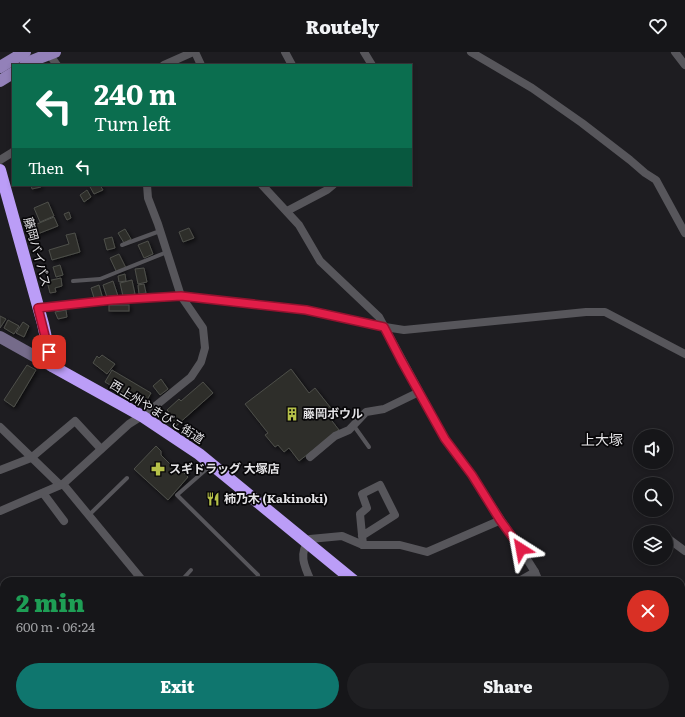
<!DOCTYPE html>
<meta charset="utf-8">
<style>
body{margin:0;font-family:Literata,"Noto Sans JP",serif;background:#1f1f22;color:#f1f3f6;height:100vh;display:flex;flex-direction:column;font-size:15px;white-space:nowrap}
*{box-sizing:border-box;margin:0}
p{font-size:13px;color:#9e9fa2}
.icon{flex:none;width:22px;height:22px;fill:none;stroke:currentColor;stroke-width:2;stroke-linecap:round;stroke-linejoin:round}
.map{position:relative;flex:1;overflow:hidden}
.side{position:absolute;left:0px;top:525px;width:685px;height:140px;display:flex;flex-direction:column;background:#161619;border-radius:12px 12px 0 0;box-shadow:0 2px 6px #0003,0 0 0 1px #353538}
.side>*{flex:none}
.banner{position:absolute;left:12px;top:12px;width:400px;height:122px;border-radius:0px;box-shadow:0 2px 6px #0003,0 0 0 1px #353538;background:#0b6e4f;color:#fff;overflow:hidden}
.buttons{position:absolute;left:633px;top:377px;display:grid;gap:8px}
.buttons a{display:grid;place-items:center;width:40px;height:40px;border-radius:50%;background:#161619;box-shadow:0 2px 6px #0003,0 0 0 1px #353538;font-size:20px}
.pin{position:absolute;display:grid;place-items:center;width:34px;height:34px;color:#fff;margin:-17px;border-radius:8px;box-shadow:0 2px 6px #0006}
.me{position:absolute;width:44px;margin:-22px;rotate:326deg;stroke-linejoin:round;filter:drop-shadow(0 0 3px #0008)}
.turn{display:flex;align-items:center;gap:14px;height:84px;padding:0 16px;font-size:18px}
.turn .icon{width:52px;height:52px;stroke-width:2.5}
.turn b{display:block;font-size:28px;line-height:34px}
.then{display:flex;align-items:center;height:38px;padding:0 16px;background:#0003;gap:8px;font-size:15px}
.round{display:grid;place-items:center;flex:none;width:42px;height:42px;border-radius:21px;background:#1f1f22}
.overview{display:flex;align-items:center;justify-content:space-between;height:68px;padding:0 16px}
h1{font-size:24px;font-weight:800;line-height:30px;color:#1e9e55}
.button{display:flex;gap:8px;margin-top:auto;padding:8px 16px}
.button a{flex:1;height:46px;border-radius:24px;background:#0f766e;color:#fff;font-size:16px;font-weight:800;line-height:46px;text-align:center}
.button a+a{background:#1f1f22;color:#f1f3f6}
header{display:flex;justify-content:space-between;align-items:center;height:52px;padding:0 16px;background:#161619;font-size:18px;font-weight:800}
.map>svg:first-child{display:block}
.building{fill:#2d2e2a;stroke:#4e4f4a;filter:url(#shadow)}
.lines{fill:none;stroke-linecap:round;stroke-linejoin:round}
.lane{stroke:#57565b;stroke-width:4}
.street{stroke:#57565b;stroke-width:8}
.secondary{stroke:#756b8a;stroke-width:12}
.primary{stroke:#9381b9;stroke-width:12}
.highway{stroke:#bb9df7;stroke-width:12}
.route-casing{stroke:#92132f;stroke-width:10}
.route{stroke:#e11d48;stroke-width:7}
.labels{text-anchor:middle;stroke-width:3.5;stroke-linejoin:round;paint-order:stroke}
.street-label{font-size:12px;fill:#e4e3e6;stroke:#080709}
.poi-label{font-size:12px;font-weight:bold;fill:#e4e3e6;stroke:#080709;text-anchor:start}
.quarter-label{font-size:14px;fill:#e4e3e6;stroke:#080709}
</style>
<header><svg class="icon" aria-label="back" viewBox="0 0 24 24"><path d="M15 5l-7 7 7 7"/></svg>Routely<svg class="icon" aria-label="heart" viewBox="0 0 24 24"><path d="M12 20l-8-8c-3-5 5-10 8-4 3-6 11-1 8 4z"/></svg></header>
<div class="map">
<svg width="685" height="665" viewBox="0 0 685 665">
<defs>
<filter id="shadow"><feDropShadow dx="2" dy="2" stdDeviation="2" flood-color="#0009"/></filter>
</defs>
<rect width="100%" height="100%" fill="#1e1d21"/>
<!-- building -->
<g class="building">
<polygon points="31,133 40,133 41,135 32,137"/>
<polygon points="89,133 100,133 103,138 94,142"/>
<polygon points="87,138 91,145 84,150 80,143"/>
<polygon points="48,150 54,164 40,170 34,156"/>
<polygon points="69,160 71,166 67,168 64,162"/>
<polygon points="54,165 58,174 35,183 32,174"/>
<polygon points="189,176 194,186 183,190 179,180"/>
<polygon points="125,177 131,187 124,191 118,181"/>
<polygon points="75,181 80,200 52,208 49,198 69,192 66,183"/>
<polygon points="112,185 115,196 107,198 104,187"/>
<polygon points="148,189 153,202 144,206 138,193"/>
<polygon points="119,202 126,216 117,221 110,206"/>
<polygon points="60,213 63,223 56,225 53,215"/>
<polygon points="144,216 147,230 138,232 135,217"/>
<polygon points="125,222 126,229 119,230 118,224"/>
<polygon points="61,226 62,234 55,236 56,240 50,241 47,229"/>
<polygon points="132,228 135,242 123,244 120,231"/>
<polygon points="113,229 118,244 108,248 103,233"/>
<polygon points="144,232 146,241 139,242 138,233"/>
<polygon points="99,233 103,247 95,249 91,236"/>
<rect x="109" y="253" width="20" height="6"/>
<polygon points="66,258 67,265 58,267 55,260"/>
<polygon points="0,264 6,267 0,276"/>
<polygon points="8,268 19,274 14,282 4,276"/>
<polygon points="23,270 29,274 24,285 16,281"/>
<polygon points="102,303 115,312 107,322 93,311 97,304 99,306"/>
<polygon points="27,313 36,318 14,355 4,348"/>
<polygon points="291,317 309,341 315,336 334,360 329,365 339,378 299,409 289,396 284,400 278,393 275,395 265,383 268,381 245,352"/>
<polygon points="112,318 151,341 144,353 105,330"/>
<polygon points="161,327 168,337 160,343 153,334"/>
<polygon points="203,330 213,341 176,374 167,365 170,362 167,358 179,347 181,349"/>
<polygon points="156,394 161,399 161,403 171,413 176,413 188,425 168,448 134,417"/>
</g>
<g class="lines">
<!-- lane -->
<g class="lane">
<polyline points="122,193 160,179"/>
<polyline points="73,229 100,227 167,200"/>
<polyline points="40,255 112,248 180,244"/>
<polyline points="354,374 369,395"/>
<polyline points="210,414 177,443 258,523 259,529"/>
<polyline points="89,463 127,426"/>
<polyline points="181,529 191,518"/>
<polyline points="681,660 685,658"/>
<polyline points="672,665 679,661"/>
</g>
<!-- street -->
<g class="street">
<polyline points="195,0 201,13"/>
<polyline points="285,0 292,13"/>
<polyline points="364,0 372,13"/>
<polyline points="471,0 532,36 582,71 630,108 645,121 656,128 685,181"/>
<polyline points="675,0 685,13"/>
<polyline points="49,2 57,13"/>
<polyline points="164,13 193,0"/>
<polyline points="0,108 13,100"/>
<polyline points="262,133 299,173 320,209 379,265 445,387 472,423 501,468 513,485 535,520 539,529"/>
<polyline points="287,159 327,138 333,133"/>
<polyline points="181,244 307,258 385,275 404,278 586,260 605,260 685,302"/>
<polyline points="0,375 60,433"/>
<polyline points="310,405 335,384 349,378 366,360 384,357 419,340"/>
<polyline points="0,418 31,406 75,369 101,397"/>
<polyline points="63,432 143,529"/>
<polyline points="43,441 64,469"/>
<polyline points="0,459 63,432 129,372 148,360 191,325 201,310 205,296 203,276 181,244 158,172 148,146 147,133"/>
<polyline points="362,484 395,463 380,433 362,442 367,456 360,462 363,493"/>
<polyline points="666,485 685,499"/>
<path d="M311 529C304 514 298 501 310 487L342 484 363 493H400L427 500 501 468"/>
<polyline points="519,529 535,520"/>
<polyline points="0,579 4,576"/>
<polyline points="102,661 105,665"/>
<polyline points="256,661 258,665"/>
<polyline points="394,661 395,665"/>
<polyline points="650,661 652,665"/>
<polyline points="131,662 133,665"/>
<polyline points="74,665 82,661"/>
<polyline points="225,665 237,661"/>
<polyline points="453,665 457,661"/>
</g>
<!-- secondary -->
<g class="secondary">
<polyline points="0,285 52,314"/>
<polyline points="681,619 685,617"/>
<polyline points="608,665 613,661"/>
</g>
<!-- primary -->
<g class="primary">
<polyline points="25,13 34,8 55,0"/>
<polyline points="0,15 25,0"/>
<polyline points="0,29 13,21"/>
</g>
<!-- highway -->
<g class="highway">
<polyline points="0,118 43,272 52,314 142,364 199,402 354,529"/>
<polyline points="511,661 516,665"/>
</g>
</g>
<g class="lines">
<!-- route casing -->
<g class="route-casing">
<polyline id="route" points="49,300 38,256 112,248 181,244 306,258 384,275 401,308 445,387 472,423 500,468 521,497"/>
</g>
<!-- route -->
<use href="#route" class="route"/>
</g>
<!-- icons -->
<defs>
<g id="building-bare" transform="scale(1.08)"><path d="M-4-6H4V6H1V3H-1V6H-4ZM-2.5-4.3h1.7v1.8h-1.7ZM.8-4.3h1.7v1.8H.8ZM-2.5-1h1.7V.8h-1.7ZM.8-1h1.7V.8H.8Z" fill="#b6c149" stroke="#080709" stroke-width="2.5" paint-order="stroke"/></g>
<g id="pharmacy-bare" transform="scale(1.08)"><path d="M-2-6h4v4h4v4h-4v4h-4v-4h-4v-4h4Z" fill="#b6c149" stroke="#080709" stroke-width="2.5" paint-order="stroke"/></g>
<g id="restaurant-bare" transform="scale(1.08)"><path d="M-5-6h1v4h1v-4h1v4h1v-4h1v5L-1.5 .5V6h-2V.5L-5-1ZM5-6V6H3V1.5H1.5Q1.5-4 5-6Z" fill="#b6c149" stroke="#080709" stroke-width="2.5" paint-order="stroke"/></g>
</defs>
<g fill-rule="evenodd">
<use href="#building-bare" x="292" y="362"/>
<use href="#pharmacy-bare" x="158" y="417"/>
<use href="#restaurant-bare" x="213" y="447"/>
</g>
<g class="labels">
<!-- street labels -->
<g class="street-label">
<text transform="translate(37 200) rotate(75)" y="4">藤岡バイパス</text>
<text transform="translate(157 360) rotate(32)" y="4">西上州やまびこ街道</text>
</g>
<!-- poi labels -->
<g class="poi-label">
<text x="303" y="366">藤岡ボウル</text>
<text x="169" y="421">スギドラッグ 大塚店</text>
<text x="224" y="451">柿乃木 (Kakinoki)</text>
</g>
<!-- quarter labels -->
<g class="quarter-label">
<text x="602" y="393">上大塚</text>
</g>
</g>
</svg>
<div class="buttons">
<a><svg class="icon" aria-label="sound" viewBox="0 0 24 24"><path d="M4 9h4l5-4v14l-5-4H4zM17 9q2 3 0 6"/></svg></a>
<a><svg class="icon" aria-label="search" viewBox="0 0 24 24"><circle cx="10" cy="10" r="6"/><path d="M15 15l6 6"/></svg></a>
<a><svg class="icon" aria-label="layers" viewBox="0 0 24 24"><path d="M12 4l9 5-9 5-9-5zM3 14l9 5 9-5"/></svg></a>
</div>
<div class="pin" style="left:49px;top:300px;background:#d93025"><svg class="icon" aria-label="arrive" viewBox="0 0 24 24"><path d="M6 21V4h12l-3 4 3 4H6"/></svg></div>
<svg class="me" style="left:521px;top:497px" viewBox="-20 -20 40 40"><path d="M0-17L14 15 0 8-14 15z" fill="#e11d48" stroke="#fff" stroke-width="4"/></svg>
<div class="banner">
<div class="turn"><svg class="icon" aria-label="left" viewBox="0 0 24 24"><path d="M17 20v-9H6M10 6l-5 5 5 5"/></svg><div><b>240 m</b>Turn left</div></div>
<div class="then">Then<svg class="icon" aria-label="left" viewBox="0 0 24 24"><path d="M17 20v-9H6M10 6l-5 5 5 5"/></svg></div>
</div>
<section class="side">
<div class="overview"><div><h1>2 min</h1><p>600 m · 06:24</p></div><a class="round" style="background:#d93025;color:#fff"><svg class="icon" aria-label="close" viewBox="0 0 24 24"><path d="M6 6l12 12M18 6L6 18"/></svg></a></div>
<div class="button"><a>Exit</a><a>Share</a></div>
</section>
</div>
